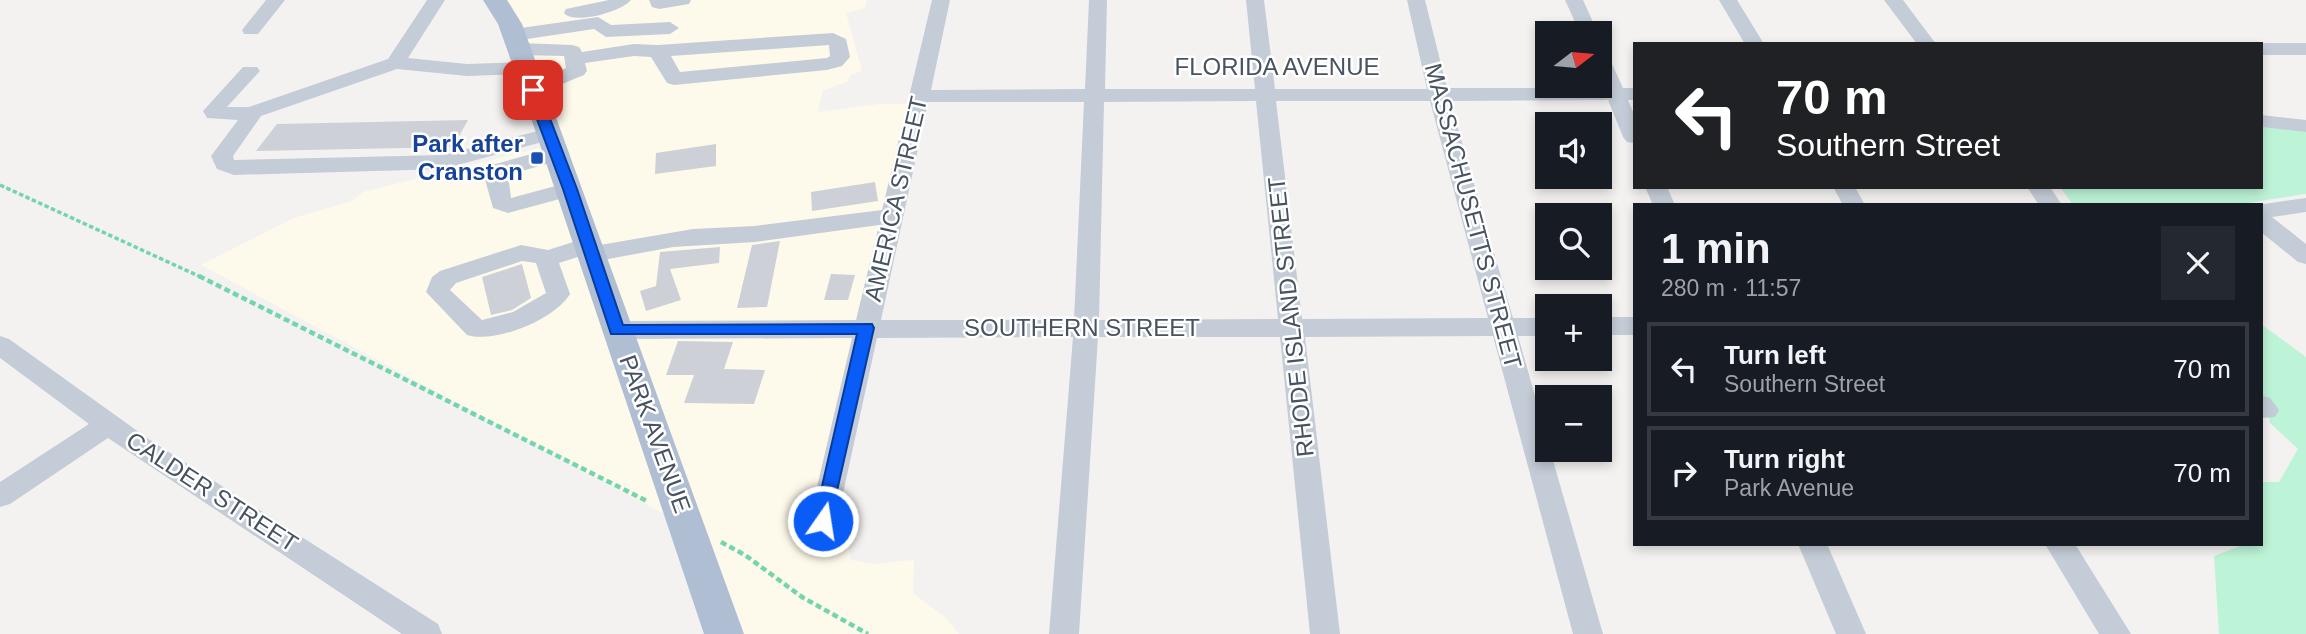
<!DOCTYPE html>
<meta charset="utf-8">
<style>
body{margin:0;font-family:Arial,sans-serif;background:#242831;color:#f1f3f6;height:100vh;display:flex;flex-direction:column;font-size:26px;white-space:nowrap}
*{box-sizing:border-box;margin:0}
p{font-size:23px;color:#9ea1a6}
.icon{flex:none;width:38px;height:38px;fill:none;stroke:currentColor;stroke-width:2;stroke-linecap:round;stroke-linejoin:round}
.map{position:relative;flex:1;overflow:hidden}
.details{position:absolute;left:1633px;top:203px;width:630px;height:343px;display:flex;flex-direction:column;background:#171b24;border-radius:0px;box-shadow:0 4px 10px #0003}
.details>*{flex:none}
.banner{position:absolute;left:1633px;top:42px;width:630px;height:147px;border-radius:0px;box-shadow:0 4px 10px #0003;background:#202124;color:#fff;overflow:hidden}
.needle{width:46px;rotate:74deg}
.fabs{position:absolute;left:1535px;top:21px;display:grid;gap:14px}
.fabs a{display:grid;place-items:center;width:77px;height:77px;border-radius:0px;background:#171b24;box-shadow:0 4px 10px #0003;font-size:35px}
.pin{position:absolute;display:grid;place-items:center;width:60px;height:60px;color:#fff;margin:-30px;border-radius:14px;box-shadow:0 4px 10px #0006}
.me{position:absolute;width:77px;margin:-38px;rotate:13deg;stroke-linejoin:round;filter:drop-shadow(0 0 5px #0008)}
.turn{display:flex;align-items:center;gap:24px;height:147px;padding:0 28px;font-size:32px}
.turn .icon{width:91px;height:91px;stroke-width:2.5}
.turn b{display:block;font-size:49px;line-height:60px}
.round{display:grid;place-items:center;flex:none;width:74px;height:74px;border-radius:0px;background:#242831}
.summary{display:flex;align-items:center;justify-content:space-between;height:119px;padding:0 28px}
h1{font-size:42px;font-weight:700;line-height:52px}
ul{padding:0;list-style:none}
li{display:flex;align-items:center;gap:21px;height:94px;margin:0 14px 10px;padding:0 14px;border:4px solid #363941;border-radius:0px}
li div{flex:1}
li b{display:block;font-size:26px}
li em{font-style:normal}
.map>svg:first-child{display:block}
.commercial{fill:#fefaeb}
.green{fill:#bdf4d7}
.building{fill:#cdd0d7}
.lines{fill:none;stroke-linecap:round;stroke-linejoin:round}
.path-far1{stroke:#72d5ad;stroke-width:3.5;stroke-dasharray:4.5 2.5;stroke-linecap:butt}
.path{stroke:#72d5ad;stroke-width:4.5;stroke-dasharray:6 3.5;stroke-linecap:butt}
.minor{fill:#c4ccd7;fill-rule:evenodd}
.major{fill:#afbed2;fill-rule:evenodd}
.route{fill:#095cf6;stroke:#063ca0;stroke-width:2}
.transit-dot{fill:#1a4fb4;stroke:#fff;stroke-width:2.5}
.labels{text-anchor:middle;stroke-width:5;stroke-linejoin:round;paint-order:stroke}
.street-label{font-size:24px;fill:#475361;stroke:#fff}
.transit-label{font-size:24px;font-weight:bold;fill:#164399;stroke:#fff;text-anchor:end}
</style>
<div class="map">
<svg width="2306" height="634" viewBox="0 0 2306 634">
<rect width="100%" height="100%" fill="#f4f2f1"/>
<!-- commercial -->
<polygon class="commercial" points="487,0 867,0 865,8 846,13 862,71 850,75 847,82 823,90 818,112 880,104 915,104 827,512 843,522 851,560 873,564 914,560 913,593 947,619 959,634 714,634 683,524 201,265 294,218 352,201 363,192 547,146 525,79"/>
<!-- green -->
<g class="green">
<polygon points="2261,127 2306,131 2306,194 2233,205 2073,205 2060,187 2261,187"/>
<polygon points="2261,324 2306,357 2306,634 2219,634 2214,556 2245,544 2261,544 2261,482 2279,482 2298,449 2270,423 2267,411 2261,404"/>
</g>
<!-- building -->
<g class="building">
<polygon points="468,120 453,147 256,151 277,124"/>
<polygon points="716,144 716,166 655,174 656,153"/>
<polygon points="875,182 878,201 812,211 811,192"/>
<polygon points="780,241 767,307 737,308 752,245"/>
<polygon points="720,247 719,263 670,269 681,300 646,311 640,291 656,286 660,252"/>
<polygon points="522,264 531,298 512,310 491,315 482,277"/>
<polygon points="831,274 855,275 848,300 824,300"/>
<polygon points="678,341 733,342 724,369 765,370 754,404 684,403 694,375 666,375"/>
</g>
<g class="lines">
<!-- path-far1 -->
<polyline class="path-far1" points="0,185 203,278"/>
<!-- path -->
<g class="path">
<polyline points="199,276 649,502"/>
<polyline points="721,542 745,555 802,597 868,634"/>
</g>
<!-- minor -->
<g class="minor">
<polygon points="266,0 285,0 258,34 244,34 242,30"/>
<polygon points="427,0 445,0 408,58 467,64 525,62 532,64 535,68 532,72 525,74 467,76 397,69 261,116 233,156 234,160 443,155 550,128 557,130 560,134 557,138 443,169 234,175 217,169 211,156 238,120 207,118 203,111 243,67 257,67 260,71 227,107 249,107 388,59"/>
<path d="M609 0H631C621 12 574 25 564 13L566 9Z"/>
<polygon points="649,0 691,0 689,4 659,9 652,7"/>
<path d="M932 0H950L931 90 1085 89 1089 0H1107L1105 89H1255L1246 0H1264L1275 89H1427L1407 0H1425L1447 88H1603L1600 79V51L1607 53 1623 88H1634V100H1628L1634 114V143L1627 142 1623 137 1608 100 1450 101 1513 318H1547V336H1518L1547 438V450H1550L1603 634H1573L1493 336 1305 337 1340 634H1310L1280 337H1098L1079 634H1049L1073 337 877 338 837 521 833 529 823 533 813 529 809 521 852 338 617 339 608 336 605 330 608 324 617 321 856 320 879 225 755 242 673 247 592 262 584 260 581 256 559 263 570 294C555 319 496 344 467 335L426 292 432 277 440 271 521 245 548 250 589 237 597 240 600 245 693 229 755 226 882 210ZM1256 101 1278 319 1099 320 1104 102ZM1276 101H1430L1488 318 1302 319ZM928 102H1084L1074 320H881ZM522 261 536 263 546 293 513 312 482 320 450 290 456 283Z"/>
<polygon points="1565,0 1583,0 1598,33 1580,33"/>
<polygon points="1719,0 1737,0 1764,44 1745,44"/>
<polygon points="1884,0 1903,0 1936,44 1917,44"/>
<polygon points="598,17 611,25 670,22 679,28 670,34 606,37 594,29 514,41 504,35 514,29"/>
<path d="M833 33 846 39 850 57 842 66 827 70 674 85 667 83 651 57 634 56 585 63 587 71 584 75 533 96 526 94 523 90 526 86 566 68 564 56 520 55 510 49 520 43 572 45 579 47 582 52 634 44 658 45ZM829 45 830 56 827 58 680 72 671 56Z"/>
<polygon points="2261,43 2306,43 2306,55 2261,55 2261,44 2259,44"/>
<polygon points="2261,115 2306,120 2306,132 2261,127"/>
<polygon points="556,147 564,149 567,154 564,159 508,175 511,198 570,182 578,184 581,189 578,194 508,213 493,208 484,176 492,165"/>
<polygon points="1645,187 1667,187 1675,205 1653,205"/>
<polygon points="1833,187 1855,187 1865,205 1843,205"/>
<polygon points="2027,187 2050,187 2062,205 2039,205"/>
<polygon points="2306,198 2306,212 2272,217 2306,244 2306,264 2298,262 2261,232 2261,205 2257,205"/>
<rect x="1600" y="317" width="34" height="18"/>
<polygon points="0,336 9,339 150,440 438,624 442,634 402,634 108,438 10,504 0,507 0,482 89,424 0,358"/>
<polygon points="2261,395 2270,398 2279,410 2275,417 2261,418"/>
<polygon points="1798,544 1827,544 1866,634 1836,634"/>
<polygon points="2045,544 2075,544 2131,634 2099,634"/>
</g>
<!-- major -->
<polygon class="major" points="483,0 507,0 522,24 744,634 704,634 525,100 498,24"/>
</g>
<!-- route -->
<polygon class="route" points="533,86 539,90 577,189 623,325 872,324 874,328 829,526 823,528 816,526 814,521 857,334 611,334 563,189 526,90"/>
<!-- markers -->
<rect class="transit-dot" x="530" y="151" width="14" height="14" rx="3.5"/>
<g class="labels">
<!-- street labels -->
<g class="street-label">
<text x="1277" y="75">FLORIDA AVENUE</text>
<text transform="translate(896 199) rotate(-77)" y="8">AMERICA STREET</text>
<text transform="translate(1473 216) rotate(75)" y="8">MASSACHUSETTS STREET</text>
<text transform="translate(1291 317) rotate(-96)" y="8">RHODE ISLAND STREET</text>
<text x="1082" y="336">SOUTHERN STREET</text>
<text transform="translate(655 434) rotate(70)" y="8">PARK AVENUE</text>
<text transform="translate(212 492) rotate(33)" y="8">CALDER STREET</text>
</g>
<!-- transit labels -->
<g class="transit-label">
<text x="523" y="152">Park after<tspan x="523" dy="28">Cranston</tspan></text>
</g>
</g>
</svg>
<div class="fabs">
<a><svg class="needle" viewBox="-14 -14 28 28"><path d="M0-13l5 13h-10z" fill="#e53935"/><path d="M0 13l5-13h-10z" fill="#9ea1a6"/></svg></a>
<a><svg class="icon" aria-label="sound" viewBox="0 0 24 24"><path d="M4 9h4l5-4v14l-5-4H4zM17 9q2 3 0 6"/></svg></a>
<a><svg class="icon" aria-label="search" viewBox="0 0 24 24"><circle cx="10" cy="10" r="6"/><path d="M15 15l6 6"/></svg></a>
<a>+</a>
<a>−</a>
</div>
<div class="pin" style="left:533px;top:90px;background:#d93025"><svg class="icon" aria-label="arrive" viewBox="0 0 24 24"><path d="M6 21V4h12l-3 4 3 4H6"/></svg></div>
<svg class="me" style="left:823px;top:521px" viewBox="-20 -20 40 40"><circle r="17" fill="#095cf6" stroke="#fff" stroke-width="3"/><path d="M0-11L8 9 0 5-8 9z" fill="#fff"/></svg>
<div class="banner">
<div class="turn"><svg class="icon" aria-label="left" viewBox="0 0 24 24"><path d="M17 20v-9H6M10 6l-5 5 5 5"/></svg><div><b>70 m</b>Southern Street</div></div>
</div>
<section class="details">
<div class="summary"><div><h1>1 min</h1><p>280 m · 11:57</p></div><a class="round"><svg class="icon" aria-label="close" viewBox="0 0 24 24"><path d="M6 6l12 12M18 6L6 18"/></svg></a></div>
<ul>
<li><svg class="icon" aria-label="left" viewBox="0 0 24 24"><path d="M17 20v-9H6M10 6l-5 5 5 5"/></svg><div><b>Turn left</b><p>Southern Street</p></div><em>70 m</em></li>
<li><svg class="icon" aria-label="right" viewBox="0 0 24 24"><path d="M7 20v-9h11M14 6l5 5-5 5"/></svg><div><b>Turn right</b><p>Park Avenue</p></div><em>70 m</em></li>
</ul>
</section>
</div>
